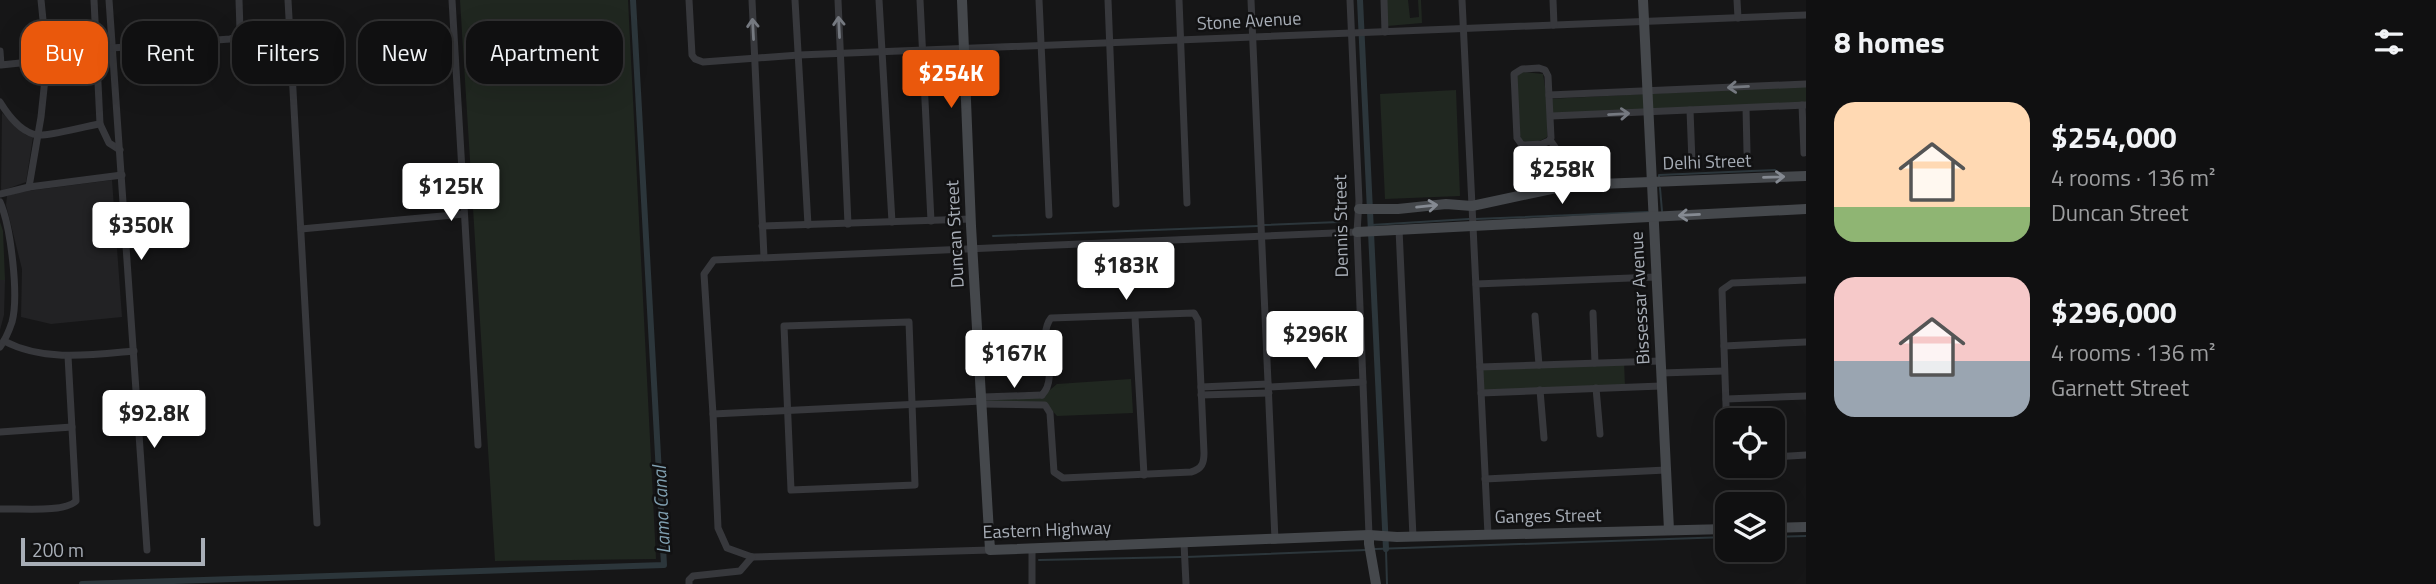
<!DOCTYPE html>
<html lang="en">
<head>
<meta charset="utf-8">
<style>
	body { margin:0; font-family:"Titillium Web",sans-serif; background:#1e1e1f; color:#f1f3f6; height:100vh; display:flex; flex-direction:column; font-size:26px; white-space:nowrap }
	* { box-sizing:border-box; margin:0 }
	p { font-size:23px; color:#9c9d9f }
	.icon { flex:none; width:38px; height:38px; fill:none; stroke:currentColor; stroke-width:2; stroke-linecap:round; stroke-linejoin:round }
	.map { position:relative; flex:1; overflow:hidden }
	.details { display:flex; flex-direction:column; background:#101011; width:630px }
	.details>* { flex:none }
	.banner { position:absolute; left:21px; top:21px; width:665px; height:63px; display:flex; gap:14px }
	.fabs { position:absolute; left:1715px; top:408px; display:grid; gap:14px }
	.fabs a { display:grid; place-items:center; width:70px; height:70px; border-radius:14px; background:#101011; box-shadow:0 7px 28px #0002,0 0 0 2px #303031; font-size:35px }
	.scale { position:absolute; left:21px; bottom:18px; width:184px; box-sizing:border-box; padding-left:7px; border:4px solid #a8aeb7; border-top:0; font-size:19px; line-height:24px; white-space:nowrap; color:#a8aeb7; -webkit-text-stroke:5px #111112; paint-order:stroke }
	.price { position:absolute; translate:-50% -60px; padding:0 16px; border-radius:7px; background:#fff; color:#222; font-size:23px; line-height:46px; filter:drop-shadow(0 2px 4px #0008) }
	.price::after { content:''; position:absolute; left:50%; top:42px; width:21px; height:16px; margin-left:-10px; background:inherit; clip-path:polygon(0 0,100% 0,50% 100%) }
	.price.on { background:#ea580c; color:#fff }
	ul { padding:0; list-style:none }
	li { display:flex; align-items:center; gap:21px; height:175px; padding:0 28px }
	li span { display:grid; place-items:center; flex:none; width:196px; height:140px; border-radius:21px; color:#555 }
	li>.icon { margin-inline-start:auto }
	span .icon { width:84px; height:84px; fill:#fffc; stroke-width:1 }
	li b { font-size:30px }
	h2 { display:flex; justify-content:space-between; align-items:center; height:84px; padding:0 28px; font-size:30px }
	.tag { padding:0 24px; border-radius:21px; background:#101011; box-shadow:0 7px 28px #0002,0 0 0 2px #303031; font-size:24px; line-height:63px }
	.tag.on { background:#ea580c; color:#fff }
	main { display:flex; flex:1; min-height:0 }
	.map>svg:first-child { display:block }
	.built { fill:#222224 }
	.green { fill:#202720 }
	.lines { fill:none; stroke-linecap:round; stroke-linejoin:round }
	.stream { stroke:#2c363b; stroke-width:2 }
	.canal { stroke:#2c363b; stroke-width:6 }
	.street { stroke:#37383c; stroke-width:7 }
	.secondary { stroke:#45484c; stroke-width:10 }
	.oneway { stroke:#757980 }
	.oneway2 { stroke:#858a92 }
	.labels { text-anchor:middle; stroke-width:5; stroke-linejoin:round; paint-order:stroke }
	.street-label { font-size:18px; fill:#a8aeb7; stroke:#111112 }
	.water-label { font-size:19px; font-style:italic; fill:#80a0b1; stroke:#111112 }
</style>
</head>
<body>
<main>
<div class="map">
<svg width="1806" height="584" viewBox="0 0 1806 584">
	<rect width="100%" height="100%" fill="#161617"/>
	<g class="built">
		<polygon points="2,113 26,135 33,137 26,182 1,191"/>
		<polygon points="112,180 122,317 51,324 21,317 22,269 6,205 7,196 19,192"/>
		<polygon points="0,280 5,280 4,315 0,330"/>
	</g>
	<g class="green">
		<polygon points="460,0 628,0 656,559 495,561"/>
		<polygon points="1385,0 1408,0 1410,18 1419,17 1418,0 1421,0 1422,23 1387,26"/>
		<path d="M1523,72L1543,74L1547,99L1806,86V103L1547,115V137C1540,142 1529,144 1521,140L1520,135L1516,76Z"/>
		<polygon points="1456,90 1460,196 1385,199 1380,94"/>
		<polygon points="0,222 3,231 5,280 0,280"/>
		<polygon points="1624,361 1625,387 1481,393 1480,367"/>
		<polygon points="1131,379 1133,413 1057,416 1045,403 984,403 984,395 1045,394 1057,384"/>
	</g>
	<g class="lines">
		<g class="stream">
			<polyline points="1659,179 1659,175 1775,170"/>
			<polyline points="1660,188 1662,211"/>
			<polyline points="1475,219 1648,212"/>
			<polyline points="1264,225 1339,222"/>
			<polyline points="1371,225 1469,219"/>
			<polyline points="993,236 1258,226"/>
			<polyline points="1773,537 1806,536"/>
			<polyline points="1375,549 1727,537"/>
			<polyline points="1386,550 1387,584"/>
			<polyline points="1186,557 1366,550"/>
			<polyline points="1039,560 1181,557"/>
		</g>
		<g class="canal">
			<polyline points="1360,0 1386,549"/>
			<polyline points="82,584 664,565 633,0"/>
		</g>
		<g class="street">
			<polyline points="94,0 100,124 109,143 120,150"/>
			<polyline points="109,0 147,550"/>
			<polyline points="288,0 317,523"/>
			<polyline points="452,0 478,445"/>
			<polyline points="689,0 692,55 695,59 703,62 799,55 1806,15"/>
			<polyline points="752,0 764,257"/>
			<polyline points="795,0 808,225"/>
			<polyline points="838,0 848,224"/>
			<polyline points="879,0 892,222"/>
			<polyline points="920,0 931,221"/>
			<polyline points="1039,0 1049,215"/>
			<polyline points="1108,0 1116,204"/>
			<polyline points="1179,0 1187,203"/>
			<polyline points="1251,0 1275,540"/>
			<polyline points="1350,0 1359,201 1357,232 1369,535"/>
			<polyline points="1384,0 1385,32"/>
			<polyline points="1462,0 1488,535"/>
			<polyline points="1553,0 1554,25"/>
			<polyline points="1737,0 1738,18"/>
			<polyline points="112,48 230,39 238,36 240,30 239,0"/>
			<polyline points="0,51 1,65 96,55"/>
			<polygon points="1539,68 1545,70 1548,76 1551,138 1549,141 1542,144 1522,145 1517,138 1514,74 1522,69"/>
			<polyline points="1549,95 1806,84"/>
			<path d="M0,102C8,115 21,133 38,135C51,136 85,126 100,124"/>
			<polyline points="1802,105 1804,153"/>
			<polyline points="1746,108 1747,152"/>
			<polyline points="1690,110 1692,162"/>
			<polyline points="1551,116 1806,105"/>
			<polyline points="1550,140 1555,147 1556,166"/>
			<polyline points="29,187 41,117 47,60 41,0"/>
			<polyline points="0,194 29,187 122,175"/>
			<path d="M0,202C11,227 19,296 12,322C9,331 5,340 0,347"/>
			<polyline points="762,226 971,219"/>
			<polyline points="301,229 464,214"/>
			<polyline points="1399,229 1413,537"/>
			<polyline points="1476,284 1656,277"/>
			<polyline points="1593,313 1595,363"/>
			<polyline points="1535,316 1539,365"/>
			<polyline points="1135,317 1144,475"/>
			<polygon points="909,322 915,485 791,490 784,326"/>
			<path d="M4,341C44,362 91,355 134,351"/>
			<polyline points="1724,346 1806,342"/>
			<polyline points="1480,367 1660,361"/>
			<polyline points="1661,373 1724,371"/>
			<polyline points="1201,387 1268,384"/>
			<polyline points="1269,387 1363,382"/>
			<polyline points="1596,388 1600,434"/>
			<polyline points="1540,390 1544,438"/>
			<polyline points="1481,393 1661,386"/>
			<polyline points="1201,395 1269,393"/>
			<polyline points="983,397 1042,395"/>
			<polyline points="1726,399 1806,396"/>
			<path d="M982,404L1045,405L1050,413L1054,472L1063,478L1191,472C1202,469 1204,463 1204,453L1198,320L1194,313L1051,318C1035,338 1061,376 1042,395"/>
			<polyline points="713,414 982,401"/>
			<polyline points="0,432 72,427"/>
			<polyline points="1727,434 1722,290 1732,283 1806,280"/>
			<polyline points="1773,457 1806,455"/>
			<polyline points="1485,479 1666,470"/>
			<path d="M0,509C17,508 65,513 76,501L68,356"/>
			<polyline points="1184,543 1186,584"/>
			<polyline points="1032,548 1032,584"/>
			<polyline points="990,550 752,557 727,548 718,528 713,414 704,274 714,260 1357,232"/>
			<polyline points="689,584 689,580 693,576 740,571 752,557"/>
		</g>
		<g class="secondary">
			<polyline points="962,0 971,226 990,550 1369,535 1397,537 1727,529"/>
			<polyline points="1643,0 1669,530"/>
			<polyline points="1359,209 1398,209 1446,204 1472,206 1556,188 1599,184 1806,176"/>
			<polyline points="1357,232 1806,209"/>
			<polyline points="1773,528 1806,527"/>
			<polyline points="1369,535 1369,544 1376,584"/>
		</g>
	</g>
	<defs><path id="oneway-shaft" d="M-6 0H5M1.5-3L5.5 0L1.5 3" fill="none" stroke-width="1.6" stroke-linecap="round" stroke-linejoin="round" transform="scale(1.75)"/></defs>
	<g class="oneway">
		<use href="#oneway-shaft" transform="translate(839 27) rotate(-93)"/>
		<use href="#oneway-shaft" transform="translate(753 29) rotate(-93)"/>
		<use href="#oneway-shaft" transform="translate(1738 87) rotate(177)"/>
		<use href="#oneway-shaft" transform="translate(1619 114) rotate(-3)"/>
	</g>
	<g class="oneway2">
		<use href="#oneway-shaft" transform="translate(1774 177) rotate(-2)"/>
		<use href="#oneway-shaft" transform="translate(1427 206) rotate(-6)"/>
		<use href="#oneway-shaft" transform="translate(1689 215) rotate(177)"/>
	</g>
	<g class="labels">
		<g class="street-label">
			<text transform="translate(1249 21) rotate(-3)" y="6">Stone Avenue</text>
			<text transform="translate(1707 162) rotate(-2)" y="6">Delhi Street</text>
			<text transform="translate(1341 226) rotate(-91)" y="6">Dennis Street</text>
			<text transform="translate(955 234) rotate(-93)" y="6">Duncan Street</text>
			<text transform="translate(1640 298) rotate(-93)" y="6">Bissessar Avenue</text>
			<text transform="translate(1548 516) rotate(-1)" y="6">Ganges Street</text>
			<text transform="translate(1047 530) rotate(-2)" y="6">Eastern Highway</text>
		</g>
		<g class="water-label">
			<text transform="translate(661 510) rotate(-93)" y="7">Lama Canal</text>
		</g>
	</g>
</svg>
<div class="fabs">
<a><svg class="icon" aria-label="locate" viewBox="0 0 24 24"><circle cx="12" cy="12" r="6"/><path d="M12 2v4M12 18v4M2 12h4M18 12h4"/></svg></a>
<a><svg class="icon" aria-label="layers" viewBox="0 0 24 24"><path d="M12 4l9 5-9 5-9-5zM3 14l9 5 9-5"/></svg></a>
</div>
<div class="scale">200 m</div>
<b class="price on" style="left:951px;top:110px">$254K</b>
<b class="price" style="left:1562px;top:206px">$258K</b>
<b class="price" style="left:451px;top:223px">$125K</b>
<b class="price" style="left:141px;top:262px">$350K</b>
<b class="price" style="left:1126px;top:302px">$183K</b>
<b class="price" style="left:1315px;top:371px">$296K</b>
<b class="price" style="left:1014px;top:390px">$167K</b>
<b class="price" style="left:154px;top:450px">$92.8K</b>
<div class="banner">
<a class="tag on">Buy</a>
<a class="tag">Rent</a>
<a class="tag">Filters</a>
<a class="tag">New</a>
<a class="tag">Apartment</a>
</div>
</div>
<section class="details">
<h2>8 homes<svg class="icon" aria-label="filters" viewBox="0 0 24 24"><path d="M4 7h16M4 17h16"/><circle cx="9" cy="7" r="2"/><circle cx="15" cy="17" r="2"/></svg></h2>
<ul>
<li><span style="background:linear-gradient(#ffd9b3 75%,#8fb573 0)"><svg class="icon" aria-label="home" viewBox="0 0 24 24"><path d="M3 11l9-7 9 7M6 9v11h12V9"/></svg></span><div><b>$254,000</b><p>4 rooms · 136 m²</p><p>Duncan Street</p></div></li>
<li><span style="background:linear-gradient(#f6c9c9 60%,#9aa5b1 0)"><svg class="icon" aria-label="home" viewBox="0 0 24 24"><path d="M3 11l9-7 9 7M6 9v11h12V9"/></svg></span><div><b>$296,000</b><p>4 rooms · 136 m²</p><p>Garnett Street</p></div></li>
</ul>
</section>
</main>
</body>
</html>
